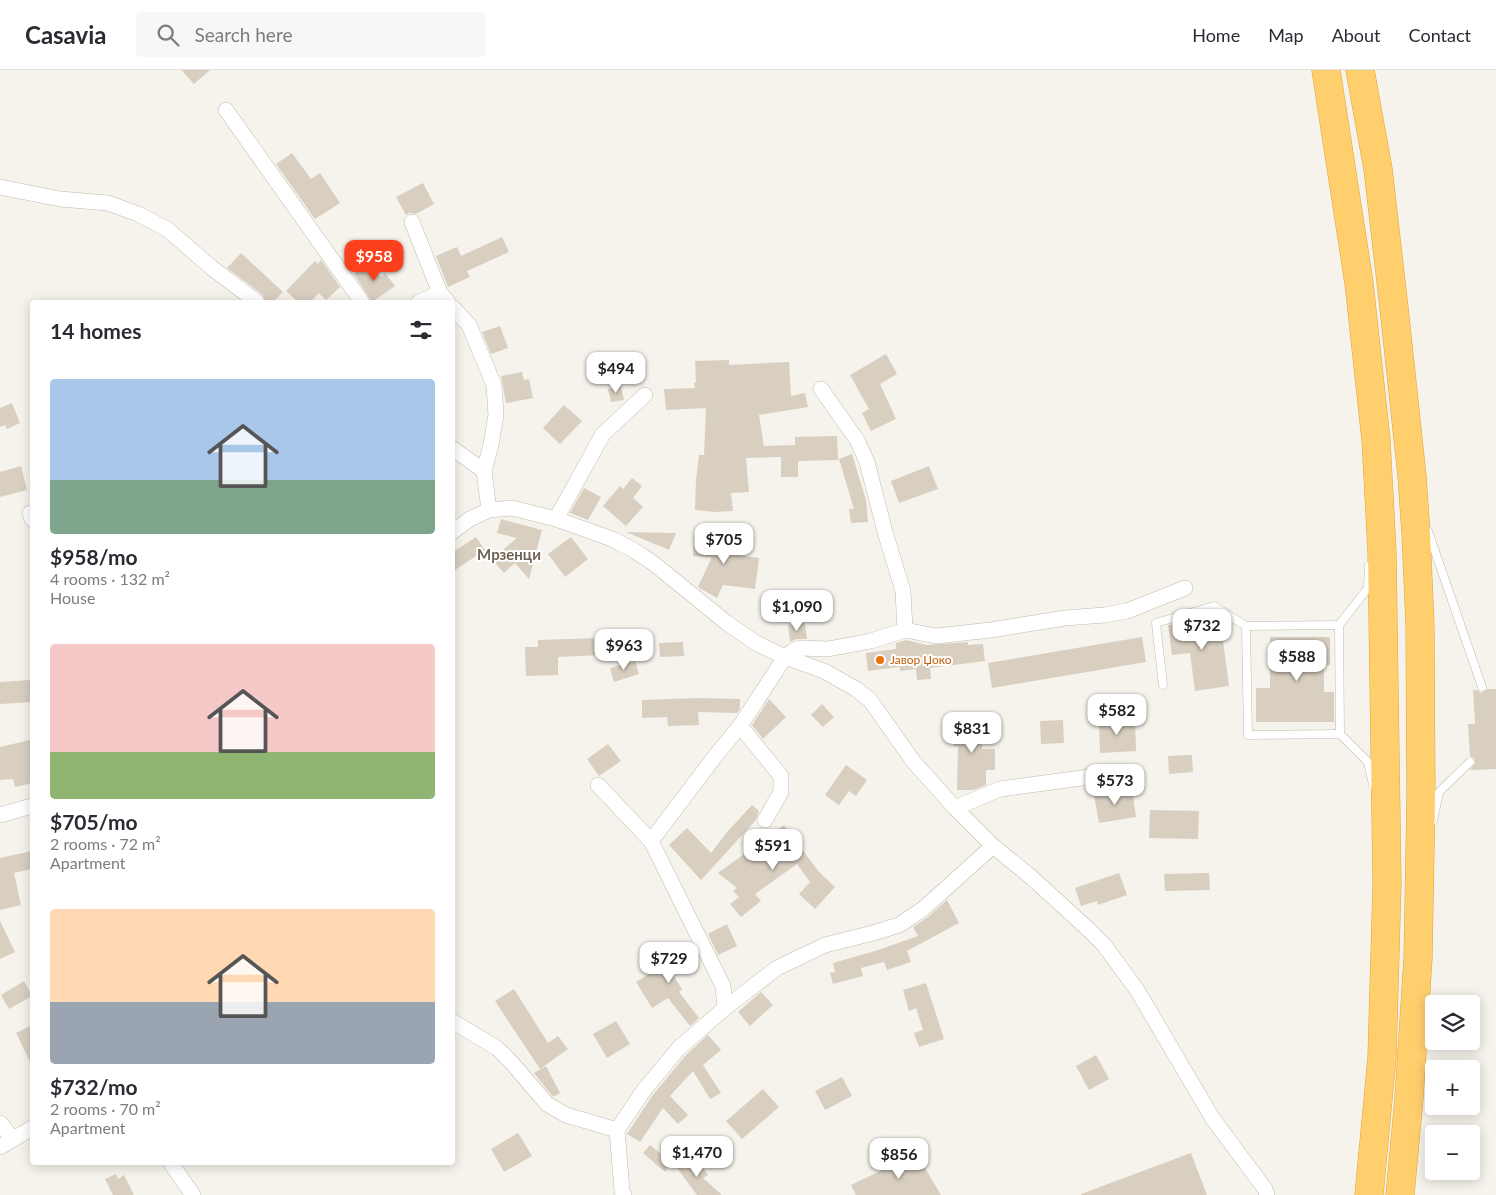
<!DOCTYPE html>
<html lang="en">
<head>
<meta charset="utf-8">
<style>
	body { margin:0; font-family:Lato,sans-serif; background:#f7f7f7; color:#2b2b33; height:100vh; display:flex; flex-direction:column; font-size:19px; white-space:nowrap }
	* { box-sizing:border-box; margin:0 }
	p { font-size:16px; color:#7c7c81 }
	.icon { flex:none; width:28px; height:28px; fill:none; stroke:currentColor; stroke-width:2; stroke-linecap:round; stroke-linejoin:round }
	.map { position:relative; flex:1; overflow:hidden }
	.panel { position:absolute; left:30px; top:230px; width:425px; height:865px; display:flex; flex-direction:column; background:#fff; border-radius:5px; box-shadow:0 2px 12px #0003 }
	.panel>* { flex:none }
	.controls { position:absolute; left:1425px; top:925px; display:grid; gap:10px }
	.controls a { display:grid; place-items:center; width:55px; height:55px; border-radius:5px; background:#fff; box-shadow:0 2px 12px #0003; font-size:25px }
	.price { position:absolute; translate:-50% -42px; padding:0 11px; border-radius:10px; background:#fff; color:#222; font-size:16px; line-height:32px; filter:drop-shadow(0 1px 2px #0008) }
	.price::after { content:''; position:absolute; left:50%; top:30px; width:15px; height:11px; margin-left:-8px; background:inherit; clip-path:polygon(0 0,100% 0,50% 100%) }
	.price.current { background:#fc3f1d; color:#fff }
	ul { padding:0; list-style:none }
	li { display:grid; align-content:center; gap:10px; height:265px; padding:0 20px }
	li span { display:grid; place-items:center; height:155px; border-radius:5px; color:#555 }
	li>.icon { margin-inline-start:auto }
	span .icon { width:90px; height:90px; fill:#fffc; stroke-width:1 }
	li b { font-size:21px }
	h2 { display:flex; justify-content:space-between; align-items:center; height:60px; padding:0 20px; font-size:21px }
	header { display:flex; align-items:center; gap:30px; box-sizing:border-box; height:70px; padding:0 25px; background:#fff; border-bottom:1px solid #e1e1e2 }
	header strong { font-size:24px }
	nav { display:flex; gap:28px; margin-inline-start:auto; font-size:18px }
	.search { width:350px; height:45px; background:#f7f7f7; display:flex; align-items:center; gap:12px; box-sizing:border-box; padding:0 18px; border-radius:5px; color:#7c7c81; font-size:19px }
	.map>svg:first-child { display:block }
	.building { fill:#d8cfc1 }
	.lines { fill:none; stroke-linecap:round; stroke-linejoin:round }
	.service-casing { stroke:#c2bbae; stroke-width:9 }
	.minor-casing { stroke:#c2bbae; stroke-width:16 }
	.motorway-casing { stroke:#e0a43c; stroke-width:29 }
	.service { stroke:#fff; stroke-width:8 }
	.minor { stroke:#fff; stroke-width:15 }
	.motorway { stroke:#ffcf6e; stroke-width:28 }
	.food-dot { fill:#e8710a; stroke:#fff; stroke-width:2 }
	.labels { text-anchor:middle; stroke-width:4; stroke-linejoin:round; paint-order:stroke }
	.food-label { font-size:12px; fill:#c56008; stroke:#fff; text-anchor:start }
	.quarter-label { font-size:15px; font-weight:bold; fill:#6e6250; stroke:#fff }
</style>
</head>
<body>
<header>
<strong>Casavia</strong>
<div class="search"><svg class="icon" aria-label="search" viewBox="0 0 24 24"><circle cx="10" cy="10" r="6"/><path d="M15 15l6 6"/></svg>Search here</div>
<nav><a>Home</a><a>Map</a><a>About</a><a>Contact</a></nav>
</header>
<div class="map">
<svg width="1496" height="1125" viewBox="0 0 1496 1125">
	<rect width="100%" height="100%" fill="#f6f3ec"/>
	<g class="building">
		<polygon points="181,0 210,0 194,14"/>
		<polygon points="292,83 311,109 320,103 340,133 315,149 276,94"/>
		<polygon points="423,113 434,134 416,144 409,143 406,145 396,127"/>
		<polygon points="502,167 509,182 467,201 470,207 448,217 436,186 457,177 461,186"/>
		<polygon points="241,183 283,222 273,232 266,232 263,225 227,198"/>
		<polygon points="321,190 340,217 326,230 319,223 310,232 298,232 286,221 315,191 318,194"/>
		<polygon points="370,192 381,207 385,203 395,216 372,232 354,204"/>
		<polygon points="500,256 508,278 491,284 482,262"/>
		<polygon points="886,284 897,304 880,314 896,349 871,361 862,343 869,339 850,305"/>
		<polygon points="729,290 729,295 789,292 791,326 805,323 808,337 759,345 764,376 795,375 795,367 837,366 838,390 798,391 798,407 781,407 781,387 746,388 749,422 731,423 733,441 715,442 695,440 696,410 699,385 704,385 706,338 666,340 664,319 695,318 694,313 696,312 695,291"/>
		<polygon points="522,302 524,310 529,309 533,328 506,333 501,306"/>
		<polygon points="621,316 624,330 611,332 608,319"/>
		<polygon points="12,333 20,353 7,359 5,355 0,357 0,338"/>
		<polygon points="564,335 582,351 560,374 543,358"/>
		<polygon points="852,384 866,430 868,452 851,453 849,439 854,439 839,389"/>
		<polygon points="21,396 27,420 0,427 0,402"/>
		<polygon points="929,396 938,419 899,433 891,411"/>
		<polygon points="632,408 642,416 633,428 643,437 626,456 603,436 620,416 623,419"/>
		<polygon points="584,418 601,427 588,450 570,443"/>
		<polygon points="501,449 542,460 529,509 515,493 504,503 492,489 517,468 497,463"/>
		<polygon points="626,462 676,463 669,480"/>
		<polygon points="694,464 731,465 730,484 759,488 755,519 723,515 717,528 698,517 712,487 693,486"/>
		<polygon points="476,467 485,480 452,502 452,483"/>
		<polygon points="571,467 588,489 565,507 548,484"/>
		<polygon points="1220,548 1229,616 1195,621 1190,583 1172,585 1168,555"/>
		<polygon points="805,553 807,569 797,569 790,572 788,555"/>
		<polygon points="1142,567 1146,592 992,618 988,593"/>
		<polygon points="1270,567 1330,567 1330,595 1324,595 1324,622 1334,622 1334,652 1256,652 1256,618 1270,618"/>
		<polygon points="600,568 601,585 558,587 558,605 526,606 525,577 538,577 538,570"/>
		<polygon points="906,570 927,575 968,572 968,575 983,574 985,591 930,598 931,609 917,610 916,599 900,601 900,597 868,601 866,583 896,579 896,573"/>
		<polygon points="683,572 684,586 660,587 659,573"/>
		<polygon points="635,591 639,604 614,612 610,598"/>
		<polygon points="30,610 32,632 0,634 0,612"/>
		<polygon points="1487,619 1496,619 1496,699 1470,700 1475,693 1474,688 1470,686 1468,654 1475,654 1473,620 1477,620 1481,623"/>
		<polygon points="698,628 740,629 740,639 737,643 698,642 699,655 668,656 667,647 642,648 642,630"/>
		<polygon points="769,629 786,647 763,669 752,655"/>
		<polygon points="822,634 834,647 823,657 811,645"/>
		<polygon points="954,647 982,647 982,679 995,679 995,700 986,700 986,715 974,720 957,720 958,676 954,676"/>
		<polygon points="1135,649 1136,681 1100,683 1099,651"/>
		<polygon points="1063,650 1064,673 1041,674 1040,651"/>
		<polygon points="30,670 32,680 32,713 15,717 13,709 0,710 0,677"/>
		<polygon points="608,674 621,691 599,706 587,689"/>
		<polygon points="1192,685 1193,702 1169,704 1168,686"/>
		<polygon points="846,695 867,710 856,726 849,721 839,735 825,725"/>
		<polygon points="1132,719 1136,747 1099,753 1094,725"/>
		<polygon points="752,735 759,741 756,750 701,810 669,775 687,758 711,783 728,761"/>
		<polygon points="1150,740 1199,741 1198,769 1149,768"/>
		<polygon points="784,755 819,802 835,817 815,839 799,824 810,812 797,794 755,824 761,831 741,847 730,834 739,827 733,821 737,818 718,803"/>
		<polygon points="32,781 32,799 14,803 21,835 0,840 0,788"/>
		<polygon points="1119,803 1127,825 1098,835 1097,831 1081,836 1075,818"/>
		<polygon points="1209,803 1210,820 1165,821 1164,804"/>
		<polygon points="947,830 959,853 907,881 911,892 887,900 884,892 861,898 863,906 833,914 830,903 835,902 833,893 875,881 918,866 913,857 928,847"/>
		<polygon points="0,851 15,882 0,889"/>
		<polygon points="727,854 737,876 718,885 708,864"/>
		<polygon points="680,873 693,892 673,905 682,919 679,922 699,948 690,956 668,928 652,938 636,912 668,892 663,884"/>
		<polygon points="24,911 32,926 9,939 1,925"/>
		<polygon points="926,913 944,969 919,977 914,963 923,960 916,938 909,941 903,920"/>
		<polygon points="514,919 548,973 558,966 568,979 540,999 495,931"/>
		<polygon points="761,922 773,935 750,956 738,942"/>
		<polygon points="616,951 630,974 607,988 593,964"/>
		<polygon points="32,955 32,996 16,963"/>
		<polygon points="711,962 708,965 721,980 703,995 721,1023 710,1029 693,1001 670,1026 688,1045 678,1054 663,1038 640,1072 627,1064 652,1026 686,985"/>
		<polygon points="1096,985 1109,1009 1089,1020 1076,996"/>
		<polygon points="546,996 560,1023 553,1027 534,1003"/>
		<polygon points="842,1007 852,1026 825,1040 815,1021"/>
		<polygon points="763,1019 779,1037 742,1069 726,1051"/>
		<polygon points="518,1063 532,1086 504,1102 491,1079"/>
		<polygon points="650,1075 672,1093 665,1102 643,1083"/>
		<polygon points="915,1081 941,1125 856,1125 851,1115 897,1093 897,1091"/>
		<polygon points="1191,1083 1207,1125 1081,1125 1081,1124"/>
		<polygon points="694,1086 708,1105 703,1108 722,1125 697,1125 677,1098"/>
		<polygon points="116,1104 118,1109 124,1105 134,1125 113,1125 105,1109"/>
	</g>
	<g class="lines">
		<g class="service-casing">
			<g id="service">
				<polyline points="1428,461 1482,617"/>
				<polyline points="1339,555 1246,556 1248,665 1340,664 1368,692 1373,714"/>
				<polyline points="1163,615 1156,553 1214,536 1246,556"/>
				<polyline points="1340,664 1339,555 1368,518 1369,496"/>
				<polyline points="1433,751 1439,722 1470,692"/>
			</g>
		</g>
		<g class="minor-casing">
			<g id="minor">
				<polyline points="226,40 362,232"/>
				<polyline points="0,117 60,129 108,133 138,144 167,159 212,198 257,232"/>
				<polyline points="412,152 440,223 448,232"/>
				<polyline points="419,232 440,223"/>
				<polyline points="452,237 469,255 494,315 496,345 491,375 484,401 489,440"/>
				<polyline points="452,378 484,401"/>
				<polyline points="30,443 32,449"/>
				<polyline points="556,449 603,364 645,325"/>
				<polyline points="452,462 470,449 489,440 512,438 556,449 612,469 635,481 653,493 727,553 756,573 785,587 824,601 856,619 870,630 913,691 955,738 993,776 1031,807 1088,859 1104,875 1137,920 1213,1049 1265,1119 1267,1125"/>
				<polyline points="905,560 936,566 991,560 1065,548 1105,545 1127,541 1185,518"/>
				<polyline points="740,656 781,706 781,722 765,750"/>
				<polyline points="598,715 651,771 723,916 725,938"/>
				<polyline points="955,738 1000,719 1126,702"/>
				<polyline points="0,745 32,736"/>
				<polyline points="651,771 716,685 740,656 785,587 793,581 800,578 828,579 871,571 905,560 903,521 885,462 867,392 857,370 821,319"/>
				<polyline points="452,951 497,978 512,993 547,1034 566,1045 617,1060 644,1020 679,978 725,938 777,898 825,875 873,863 899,855 923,839 993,776"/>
				<polyline points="0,1053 13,1069"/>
				<polyline points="617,1060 622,1121 624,1125"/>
				<polyline points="0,1077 32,1058"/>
				<polyline points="170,1092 193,1125"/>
			</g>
		</g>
		<g class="motorway-casing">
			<g id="motorway">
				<polyline points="1326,0 1359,213 1376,370 1382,482 1387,814 1382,987 1369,1125"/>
				<polyline points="1360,0 1378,99 1394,238 1412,406 1416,464 1420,556 1421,726 1418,888 1409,1028 1400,1125"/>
			</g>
		</g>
		<use href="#service" class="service"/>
		<use href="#minor" class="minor"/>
		<use href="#motorway" class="motorway"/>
	</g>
	<circle class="food-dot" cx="880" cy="590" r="5"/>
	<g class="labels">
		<g class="food-label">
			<text x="890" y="594">Јавор Џоко</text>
		</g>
		<g class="quarter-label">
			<text x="509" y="490">Мрзенци</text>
		</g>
	</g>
</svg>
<div class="controls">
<a><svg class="icon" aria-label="layers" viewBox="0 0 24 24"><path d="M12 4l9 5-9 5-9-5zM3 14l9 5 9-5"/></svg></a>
<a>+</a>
<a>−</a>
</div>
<b class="price current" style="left:374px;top:212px">$958</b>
<b class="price" style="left:616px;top:324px">$494</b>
<b class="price" style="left:724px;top:495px">$705</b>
<b class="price" style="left:797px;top:562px">$1,090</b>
<b class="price" style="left:1202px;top:581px">$732</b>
<b class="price" style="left:624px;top:601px">$963</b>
<b class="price" style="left:1297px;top:612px">$588</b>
<b class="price" style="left:1117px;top:666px">$582</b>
<b class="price" style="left:972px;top:684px">$831</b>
<b class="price" style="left:1115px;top:736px">$573</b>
<b class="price" style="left:773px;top:801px">$591</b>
<b class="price" style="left:669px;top:914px">$729</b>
<b class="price" style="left:697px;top:1108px">$1,470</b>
<b class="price" style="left:899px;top:1110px">$856</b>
<section class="panel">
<h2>14 homes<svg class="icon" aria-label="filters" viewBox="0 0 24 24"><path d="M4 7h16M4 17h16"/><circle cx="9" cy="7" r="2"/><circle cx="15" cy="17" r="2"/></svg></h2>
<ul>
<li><span style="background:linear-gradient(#a9c7e8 65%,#7fa58c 0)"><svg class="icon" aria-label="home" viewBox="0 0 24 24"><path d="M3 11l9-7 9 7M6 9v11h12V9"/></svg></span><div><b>$958/mo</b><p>4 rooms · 132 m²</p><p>House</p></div></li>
<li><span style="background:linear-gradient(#f6c9c9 70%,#8fb573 0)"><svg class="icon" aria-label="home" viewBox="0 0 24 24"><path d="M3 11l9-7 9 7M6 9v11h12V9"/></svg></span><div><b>$705/mo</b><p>2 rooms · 72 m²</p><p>Apartment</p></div></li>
<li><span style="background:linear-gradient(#ffd9b3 60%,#9aa5b1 0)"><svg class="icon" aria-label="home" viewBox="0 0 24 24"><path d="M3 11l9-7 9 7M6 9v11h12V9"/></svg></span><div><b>$732/mo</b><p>2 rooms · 70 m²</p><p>Apartment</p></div></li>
</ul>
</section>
</div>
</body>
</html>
